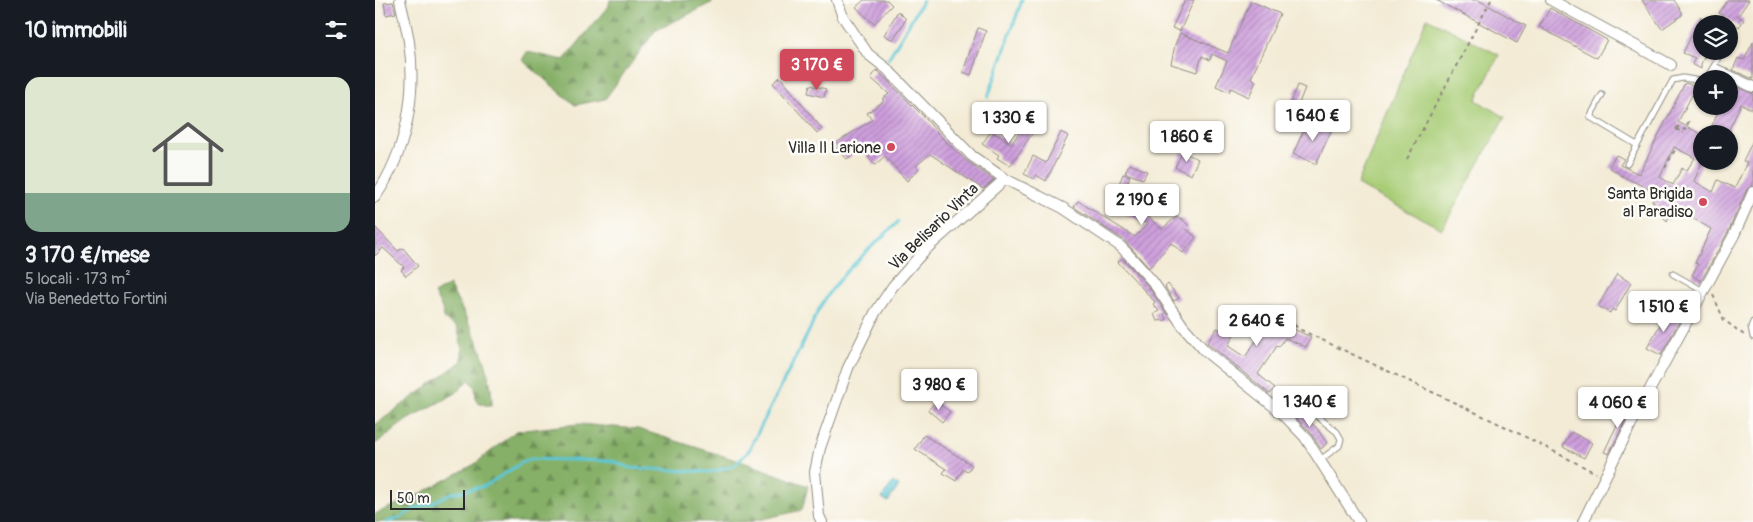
<!DOCTYPE html>
<html lang="it">
<head>
<meta charset="utf-8">
<style>
	body { margin:0; font-family:Pangolin,sans-serif; background:#20242c; color:#f1f3f6; height:100vh; display:flex; flex-direction:column; font-size:19px; white-space:nowrap }
	* { box-sizing:border-box; margin:0 }
	p { font-size:16px; color:#9ea1a6 }
	.icon { flex:none; width:28px; height:28px; fill:none; stroke:currentColor; stroke-width:2; stroke-linecap:round; stroke-linejoin:round }
	.map { position:relative; flex:1; overflow:hidden }
	.side { display:flex; flex-direction:column; background:#171b24; width:375px }
	.side>* { flex:none }
	.fabs { position:absolute; left:1318px; top:15px; display:grid; gap:10px }
	.fabs a { display:grid; place-items:center; width:45px; height:45px; border-radius:50%; background:#171b24; box-shadow:0 1px 4px #0004; font-size:25px }
	.scale { position:absolute; left:15px; bottom:12px; width:75px; box-sizing:border-box; padding-left:5px; border:2px solid #2b2b2b; border-top:0; font-size:14px; line-height:18px; white-space:nowrap; color:#2b2b2b; -webkit-text-stroke:4px #fdfcf7; paint-order:stroke }
	.price { position:absolute; translate:-50% -42px; padding:0 11px; border-radius:5px; background:#fff; color:#222; font-size:16px; line-height:32px; filter:drop-shadow(0 1px 2px #0008) }
	.price::after { content:''; position:absolute; left:50%; top:30px; width:15px; height:11px; margin-left:-8px; background:inherit; clip-path:polygon(0 0,100% 0,50% 100%) }
	.price.selected { background:#d1495b; color:#fff }
	ul { padding:0; list-style:none }
	li { display:grid; align-content:center; gap:10px; height:265px; padding:0 25px }
	li+li { border-top:1px solid #363941 }
	li span { display:grid; place-items:center; height:155px; border-radius:15px; color:#555 }
	li>.icon { margin-inline-start:auto }
	span .icon { width:90px; height:90px; fill:#fffc; stroke-width:1 }
	li b { font-size:21px }
	h2 { display:flex; justify-content:space-between; align-items:center; height:60px; padding:0 25px; font-size:21px }
	main { display:flex; flex:1; min-height:0 }
	.map>svg:first-child { display:block }
	.forest { fill:url(#forest-firs); stroke:#586e4a }
	.park { fill:#a9cd77; stroke:#6a7c51 }
	.water { fill:url(#water-ripples); stroke:#447980 }
	.lines { fill:none; stroke-linecap:round; stroke-linejoin:round }
	.stream { stroke:#5cc7d6; stroke-width:3 }
	.building { fill:url(#building-hatch); fill-rule:evenodd }
	.service-casing { stroke:#8f8b80; stroke-width:7 }
	.minor-casing { stroke:#8f8b80; stroke-width:12 }
	.path { stroke:#8f8b80; stroke-width:2; stroke-dasharray:4 4; stroke-linecap:butt }
	.service { stroke:#fff; stroke-width:5 }
	.minor { stroke:#fff; stroke-width:10 }
	.poi-dot { fill:#d1495b; stroke:#fdfcf7; stroke-width:2 }
	.labels { text-anchor:middle; stroke-width:5; stroke-linejoin:round; paint-order:stroke }
	.poi-label { font-size:16px; fill:#2b2b2b; stroke:#fdfcf7; text-anchor:end }
	.street-label { font-size:16px; fill:#2b2b2b; stroke:#fdfcf7 }
</style>
</head>
<body>
<main>
<section class="side">
<h2>10 immobili<svg class="icon" aria-label="filters" viewBox="0 0 24 24"><path d="M4 7h16M4 17h16"/><circle cx="9" cy="7" r="2"/><circle cx="15" cy="17" r="2"/></svg></h2>
<ul>
<li><span style="background:linear-gradient(#dfe7d0 75%,#7fa58c 0)"><svg class="icon" aria-label="home" viewBox="0 0 24 24"><path d="M3 11l9-7 9 7M6 9v11h12V9"/></svg></span><div><b>3 170 €/mese</b><p>5 locali · 173 m²</p><p>Via Benedetto Fortini</p></div></li>
</ul>
</section>
<div class="map">
<svg width="1378" height="522" viewBox="0 0 1378 522">
	<defs>
		<pattern id="forest-firs" width="22" height="20" patternUnits="userSpaceOnUse" patternTransform="scale(1.25)"><rect width="22" height="20" fill="#86b068"/><path d="M5 1l3.5 6h-7zM16 11l3.5 6h-7z" fill="#6e8f56"/></pattern>
		<pattern id="water-ripples" width="26" height="14" patternUnits="userSpaceOnUse" patternTransform="scale(1.25)"><rect width="26" height="14" fill="#5cc7d6"/><path d="M2 4q2-2 4 0t4 0M15 11q2-2 4 0t4 0" fill="none" stroke="#4ca2ae"/></pattern>
		<pattern id="building-hatch" width="6" height="6" patternUnits="userSpaceOnUse" patternTransform="scale(1.25)"><rect width="6" height="6" fill="#ce9fdd"/><path d="M-1 1l2-2M0 6l6-6M5 7l2-2" fill="none" stroke="#a782b3"/></pattern>
	</defs>
	<rect width="100%" height="100%" fill="#fdfcf7"/>
	<filter id="ink" filterUnits="userSpaceOnUse"><feTurbulence type="fractalNoise" baseFrequency=".02" numOctaves="2"/><feDisplacementMap in="SourceGraphic" scale="10" xChannelSelector="R" yChannelSelector="G"/><feConvolveMatrix kernelMatrix="1 2 1 2 8 2 1 2 1" color-interpolation-filters="sRGB"/></filter>
	<filter id="wash" filterUnits="userSpaceOnUse"><feTurbulence type="fractalNoise" baseFrequency=".0096" numOctaves="4" result="noise"/><feDisplacementMap in="SourceGraphic" scale="20" xChannelSelector="R" yChannelSelector="G"/><feGaussianBlur stdDeviation="1.12" result="paint"/><feColorMatrix in="noise" values="0 0 0 0 0 0 0 0 0 0 0 0 0 0 0 0 0 1.4 0 .05"/><feComposite in="paint" operator="in"/></filter>
	<g filter="url(#wash)">
		<rect width="100%" height="100%" fill="#f3ebd5"/>
		<g class="forest">
			<polygon points="235,0 337,0 338,2 280,31 230,99 200,105 147,60 152,52 189,60 234,5"/>
			<path d="M74,285C94,323 117,362 117,405H110L101,401L100,387L94,380L81,393L32,420L0,444V425L87,361V347L82,327L69,319L67,308L59,294Z"/>
			<polygon points="203,424 263,429 377,465 433,486 427,510 374,522 0,522 0,514 45,494 100,464 141,431"/>
		</g>
		<polygon class="park" points="1052,18 1124,55 1101,100 1130,117 1067,229 982,185"/>
		<polygon class="water" points="518,482 524,486 513,502 507,498"/>
		<g class="lines">
			<g class="stream">
				<polyline points="513,59 548,0"/>
				<polyline points="613,97 647,0"/>
				<path d="M12,522L25,518L39,509L59,502L74,494L110,486L148,462L156,459L237,461L255,468L336,472L359,466L373,452L435,329C451,284 490,254 523,222"/>
			</g>
		</g>
		<g id="blocks">
			<g class="building">
				<polygon points="489,0 512,0 517,5 499,24 481,7"/>
				<polygon points="810,0 819,0 805,31 797,28"/>
				<polygon points="1061,0 1103,0 1151,26 1142,43"/>
				<polygon points="1267,0 1299,0 1307,12 1307,15 1287,29"/>
				<polygon points="1353,0 1374,0 1363,16 1369,20 1364,27 1344,13"/>
				<polygon points="876,1 905,14 876,78 881,81 874,97 856,88 854,92 841,86 852,61 837,54 835,60 827,56 822,72 796,64 800,45 805,33 853,53"/>
				<polygon points="18,2 21,13 11,15 9,3"/>
				<polygon points="1175,8 1232,40 1222,58 1164,27"/>
				<polygon points="523,11 531,19 518,40 509,35"/>
				<polygon points="1326,16 1326,51 1332,51 1326,64 1326,69 1317,64 1320,58 1308,53"/>
				<polygon points="603,28 611,31 596,75 588,72"/>
				<polygon points="1378,42 1378,79 1358,70 1363,58 1369,60"/>
				<polygon points="502,70 550,118 569,140 593,162 619,180 608,189 555,154 541,166 544,169 532,181 510,156 500,165 485,148 472,159 458,145 497,120 492,113 509,101 507,99 514,94 496,78"/>
				<polygon points="405,77 447,129 442,133 398,83"/>
				<path d="M1310,83L1325,88L1320,97L1317,95L1303,122L1326,134V165L1319,181L1338,192L1343,180L1360,188L1372,162L1368,161L1378,140V185L1372,189L1353,232L1326,281L1317,275L1323,264L1320,263L1336,229L1309,213L1308,215L1299,213L1298,215L1295,214L1292,221L1281,210L1284,206L1277,201L1282,193L1247,176L1234,167L1241,155L1249,159L1245,165L1264,174ZM1299,147L1320,158L1311,171L1307,168L1298,185L1285,177Z"/>
				<polygon points="1354,83 1378,94 1378,110 1366,104 1352,134 1333,134 1346,106 1354,106"/>
				<polygon points="435,85 451,89 449,97 433,93"/>
				<polygon points="923,85 930,88 922,108 915,105"/>
				<polygon points="934,119 957,129 941,164 918,154"/>
				<polygon points="651,121 661,128 635,166 622,158 624,155 607,144 616,131 637,144"/>
				<polygon points="686,132 693,136 671,181 661,175 659,179 649,174 658,156 671,163"/>
				<polygon points="807,152 823,159 816,175 800,167"/>
				<polygon points="754,164 772,171 768,179 750,173"/>
				<polygon points="748,174 755,176 749,192 772,202 768,213 787,229 801,217 807,219 814,226 811,229 821,237 808,253 796,243 774,268 749,240 699,207 703,201 760,237 773,224 731,205 739,188 742,189"/>
				<polygon points="0,227 23,251 28,248 43,266 31,276 26,270 29,267 8,248 0,256"/>
				<polygon points="747,258 773,286 791,313 789,315 792,320 782,321 779,314 784,311 778,304 780,302 743,262"/>
				<polygon points="1242,274 1256,283 1240,311 1237,309 1235,313 1223,306"/>
				<polygon points="793,284 804,298 799,301 790,287"/>
				<polygon points="1302,312 1308,315 1286,355 1272,348 1291,314 1299,319"/>
				<polygon points="872,316 895,330 902,319 908,321 914,325 914,327 936,337 931,347 910,338 904,347 902,346 883,374 900,388 895,394 832,343 842,328 850,332 854,327 859,334 853,346 870,357 884,337 866,326"/>
				<polygon points="561,401 575,412 567,422 553,410"/>
				<polygon points="1252,404 1257,407 1234,454 1229,452"/>
				<polygon points="918,407 941,427 952,443 946,449 935,432 914,411"/>
				<polygon points="1196,432 1217,443 1209,458 1188,447"/>
				<polygon points="549,435 597,465 593,471 588,469 581,481 568,473 571,469 540,449"/>
			</g>
		</g>
	</g>
	<g filter="url(#ink)">
		<use href="#blocks" fill-opacity="0" stroke="#8f8b80" stroke-width="1"/>
		<g class="lines">
			<g class="service-casing">
				<g id="service">
					<polyline points="1340,69 1339,66 1346,52 1352,54"/>
					<polyline points="1227,95 1215,117 1262,145"/>
					<polyline points="1252,164 1298,80 1308,78 1326,81"/>
					<polyline points="1298,274 1328,291"/>
					<polyline points="1378,322 1376,327 1378,337"/>
					<polyline points="928,405 962,432 966,439 964,446 945,460"/>
				</g>
			</g>
			<g class="minor-casing">
				<g id="minor">
					<polyline points="462,0 468,17 493,54 512,69 597,156 630,179 688,208 745,246 753,254 778,282 808,326 830,351 907,413 930,437 984,522"/>
					<polyline points="1176,0 1296,65"/>
					<polyline points="1334,79 1340,69 1378,87"/>
					<path d="M0,197C31,153 42,95 34,42C32,28 28,14 25,0"/>
					<polyline points="447,522 444,516 440,472 445,448 473,368 500,313 518,286 550,250 630,179"/>
					<polyline points="1208,522 1256,424 1359,235 1378,192"/>
				</g>
			</g>
			<g class="path">
				<polyline points="1301,129 1303,127 1310,130 1314,121"/>
				<polyline points="1301,129 1309,133"/>
				<polyline points="1032,159 1116,0"/>
				<polyline points="1290,168 1301,148"/>
				<polyline points="1338,295 1349,320 1369,335"/>
				<path d="M897,318C910,316 915,321 924,329L1131,427L1221,473"/>
			</g>
			<use href="#service" class="service"/>
			<use href="#minor" class="minor"/>
		</g>
	</g>
	<g class="poi-dot">
		<circle cx="516" cy="147" r="5"/>
		<circle cx="1328" cy="202" r="5"/>
	</g>
	<g class="labels">
		<g class="poi-label">
			<text x="506" y="153">Villa Il Larione</text>
			<text x="1318" y="199">Santa Brigida<tspan x="1318" dy="18">al Paradiso</tspan></text>
		</g>
		<g class="street-label">
			<text transform="translate(558 226) rotate(-44)" y="6">Via Belisario Vinta</text>
		</g>
	</g>
</svg>
<div class="fabs">
<a><svg class="icon" aria-label="layers" viewBox="0 0 24 24"><path d="M12 4l9 5-9 5-9-5zM3 14l9 5 9-5"/></svg></a>
<a>+</a>
<a>−</a>
</div>
<div class="scale">50 m</div>
<b class="price selected" style="left:442px;top:91px">3 170 €</b>
<b class="price" style="left:938px;top:142px">1 640 €</b>
<b class="price" style="left:634px;top:144px">1 330 €</b>
<b class="price" style="left:812px;top:163px">1 860 €</b>
<b class="price" style="left:767px;top:226px">2 190 €</b>
<b class="price" style="left:1289px;top:333px">1 510 €</b>
<b class="price" style="left:882px;top:347px">2 640 €</b>
<b class="price" style="left:564px;top:411px">3 980 €</b>
<b class="price" style="left:935px;top:428px">1 340 €</b>
<b class="price" style="left:1243px;top:429px">4 060 €</b>
</div>
</main>
</body>
</html>
